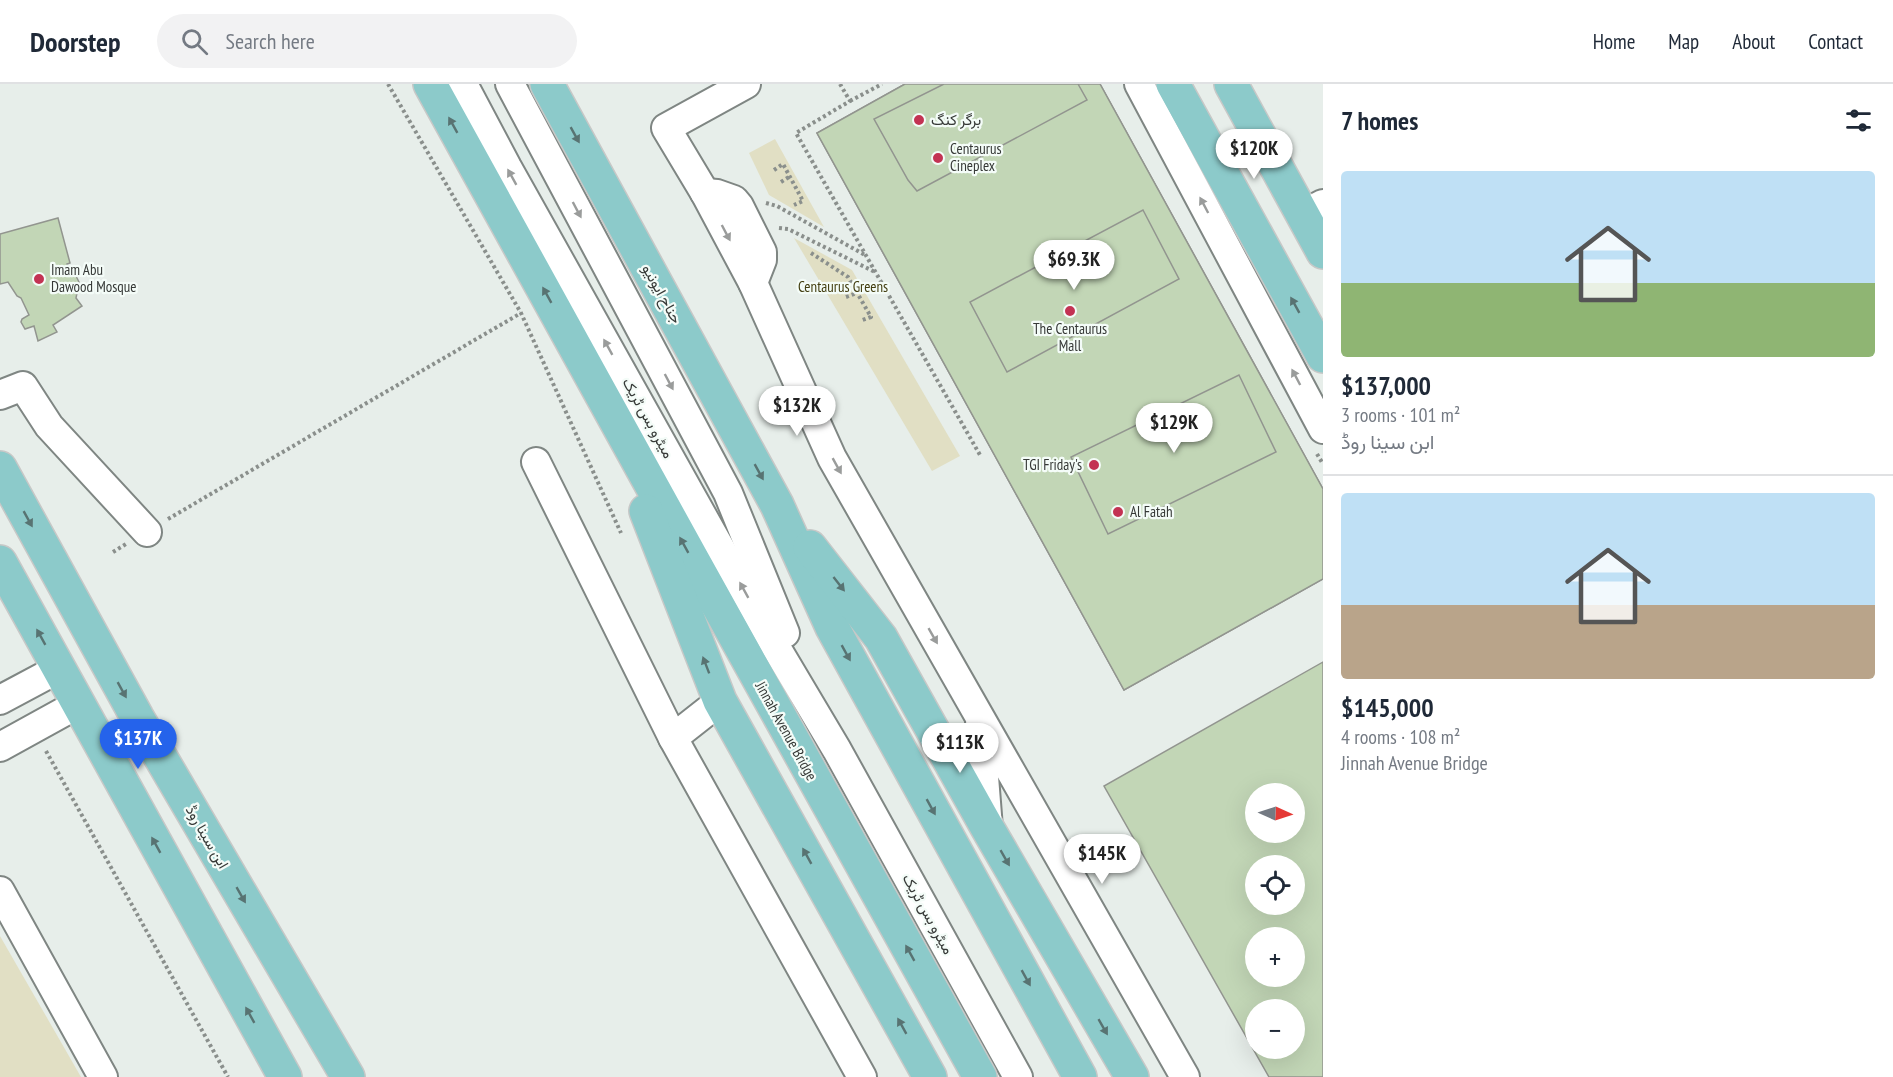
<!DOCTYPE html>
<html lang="en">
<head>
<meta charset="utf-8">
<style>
	body { margin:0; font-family:"PT Sans Narrow",Vazirmatn,sans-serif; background:#f2f2f3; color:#1f2937; height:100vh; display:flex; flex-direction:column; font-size:22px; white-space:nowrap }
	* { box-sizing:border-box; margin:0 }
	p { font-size:20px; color:#747a83 }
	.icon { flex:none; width:33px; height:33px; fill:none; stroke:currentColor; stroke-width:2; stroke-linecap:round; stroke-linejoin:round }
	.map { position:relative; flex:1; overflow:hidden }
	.sheet { display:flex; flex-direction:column; background:#fff; width:570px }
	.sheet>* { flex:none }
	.needle { width:39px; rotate:93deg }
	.fabs { position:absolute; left:1245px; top:699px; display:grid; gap:12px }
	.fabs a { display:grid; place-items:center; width:60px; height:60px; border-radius:50%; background:#fff; box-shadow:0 6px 24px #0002; font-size:30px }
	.price { position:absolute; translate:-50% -51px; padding:0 14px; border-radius:21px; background:#fff; color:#222; font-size:20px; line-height:39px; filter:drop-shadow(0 2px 3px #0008) }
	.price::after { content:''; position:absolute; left:50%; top:36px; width:18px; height:14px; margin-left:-9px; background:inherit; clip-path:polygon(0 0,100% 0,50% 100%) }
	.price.on { background:#2563eb; color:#fff }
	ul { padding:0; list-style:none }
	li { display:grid; align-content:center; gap:12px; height:318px; padding:0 18px }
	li+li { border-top:2px solid #e0e1e3 }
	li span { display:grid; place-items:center; height:186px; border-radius:6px; color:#555 }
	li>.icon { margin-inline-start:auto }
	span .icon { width:108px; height:108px; fill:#fffc; stroke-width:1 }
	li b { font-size:26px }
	h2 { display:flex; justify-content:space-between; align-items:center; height:72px; padding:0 18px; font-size:26px }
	header { display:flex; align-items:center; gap:36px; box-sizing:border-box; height:84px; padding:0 30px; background:#fff; border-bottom:2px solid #e0e1e3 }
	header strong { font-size:28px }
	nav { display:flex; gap:33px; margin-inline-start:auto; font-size:21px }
	.search { width:420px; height:54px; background:#f2f2f3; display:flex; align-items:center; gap:15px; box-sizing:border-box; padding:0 21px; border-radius:33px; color:#747a83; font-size:22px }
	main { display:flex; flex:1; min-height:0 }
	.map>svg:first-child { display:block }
	.green { fill:#e1dfc4 }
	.building { fill:#c2d6b6; stroke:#92958f; stroke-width:1.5; fill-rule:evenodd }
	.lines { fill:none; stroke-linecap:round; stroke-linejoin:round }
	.minor-casing { stroke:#7f8683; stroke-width:32 }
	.major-casing { stroke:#c7c8c7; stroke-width:36 }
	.path { stroke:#8a8f8c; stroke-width:4; stroke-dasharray:3 3; stroke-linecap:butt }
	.minor { stroke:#fff; stroke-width:28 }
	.major { stroke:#8ccaca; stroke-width:33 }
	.oneway { fill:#587372 }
	.oneway2 { fill:#9a9c9b }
	.poi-dot { fill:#c33353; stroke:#f4fcf8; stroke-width:2 }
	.labels { text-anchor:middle; stroke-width:4.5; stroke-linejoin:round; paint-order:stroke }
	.poi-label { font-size:15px; fill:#363937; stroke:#f4fcf8; text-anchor:start }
	.park-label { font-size:15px; fill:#433e11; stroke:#f4fcf8 }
	.street-label { font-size:15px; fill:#363937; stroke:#f4fcf8 }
</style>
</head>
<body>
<header>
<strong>Doorstep</strong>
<div class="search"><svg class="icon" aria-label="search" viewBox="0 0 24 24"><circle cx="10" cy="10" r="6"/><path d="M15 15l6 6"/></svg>Search here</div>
<nav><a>Home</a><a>Map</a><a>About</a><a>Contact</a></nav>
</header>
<main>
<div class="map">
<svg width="1323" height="993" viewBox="0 0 1323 993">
	<rect width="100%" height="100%" fill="#e7eeea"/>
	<g class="green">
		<polygon points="775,55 824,143 769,111 749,69"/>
		<polygon points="794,154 852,186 960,372 932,387"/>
		<polygon points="0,852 81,993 0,993"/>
	</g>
	<g class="building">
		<polygon points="905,0 1100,0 1323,405 1323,495 1124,606 817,49"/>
		<polygon points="905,0 1100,0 1323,405 1323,495 1124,606 817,49"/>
		<polygon points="944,0 1078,0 1087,16 917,107 908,96 874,35"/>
		<polygon points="1143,126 1179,195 1007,288 970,218"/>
		<polygon points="58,134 70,179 67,180 68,183 77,188 76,192 79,198 76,214 82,222 53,241 57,248 38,257 34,242 25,245 21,238 22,235 29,231 21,214 17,212 8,198 0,200 0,150"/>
		<polygon points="1239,291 1276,368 1108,450 1071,373"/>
		<path d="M1323,578V993H1269L1104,702ZM1256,710H1294V748H1256ZM1256,782H1294V820H1256ZM1256,854H1294V892H1256ZM1256,926H1294V964H1256Z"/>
	</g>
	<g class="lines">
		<g class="minor-casing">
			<g id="minor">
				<polyline points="463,0 507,83 774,560 837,666 1018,993"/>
				<polyline points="510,0 728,409 785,549"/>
				<polyline points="746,0 666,44 705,109 753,199 832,374 1185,993"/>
				<polyline points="1139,0 1323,345"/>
				<polyline points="705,109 717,110 734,116 739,122 762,168 762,176 753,199"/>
				<polyline points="1302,131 1323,120"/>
				<polyline points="0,311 23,302 49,342 147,448"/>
				<polyline points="536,378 673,654 862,993"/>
				<polyline points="0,616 58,585"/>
				<polyline points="980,641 988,744"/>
				<polyline points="673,654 720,617"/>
				<polyline points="0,663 78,620"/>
				<polyline points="0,807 103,993"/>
			</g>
		</g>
		<g class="major-casing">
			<g id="major">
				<path d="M430,0C614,331 794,663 980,993"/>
				<polyline points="547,0 777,421 832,543 1080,993"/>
				<polyline points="1173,0 1323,272"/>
				<polyline points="1231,0 1323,168"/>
				<polyline points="0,384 137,633 348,993"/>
				<polyline points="646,427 720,617 930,993"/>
				<polyline points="810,463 881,554 988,745 1132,993"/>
				<polyline points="0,478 285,993"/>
			</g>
		</g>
		<g class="path">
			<polyline points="388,0 521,229 621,449"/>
			<polyline points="840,0 850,17 796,49 980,371"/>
			<polyline points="850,17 882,0"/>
			<polyline points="774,86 783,80 803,117 794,121"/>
			<polyline points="781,98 789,93"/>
			<polyline points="766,119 777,122 865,171"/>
			<polyline points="779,144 788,145 875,188"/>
			<polyline points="811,169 848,193 871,233 860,237"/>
			<polyline points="846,213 857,209"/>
			<polyline points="1317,370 1323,380"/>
			<polyline points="168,435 521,229"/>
			<polyline points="113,468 126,460"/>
			<polyline points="46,667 228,993"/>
		</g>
		<use href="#minor" class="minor"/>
		<use href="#major" class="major"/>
	</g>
	<defs><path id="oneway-solid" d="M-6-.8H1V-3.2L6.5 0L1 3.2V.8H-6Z" transform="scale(1.5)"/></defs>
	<g class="oneway">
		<use href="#oneway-solid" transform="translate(453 41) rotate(-119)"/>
		<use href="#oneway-solid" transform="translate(575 51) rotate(61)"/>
		<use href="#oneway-solid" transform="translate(547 211) rotate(-119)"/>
		<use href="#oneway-solid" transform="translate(1295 221) rotate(-119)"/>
		<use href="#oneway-solid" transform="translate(759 388) rotate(61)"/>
		<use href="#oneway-solid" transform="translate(28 435) rotate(61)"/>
		<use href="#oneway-solid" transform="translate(684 461) rotate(-119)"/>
		<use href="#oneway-solid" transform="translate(839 500) rotate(52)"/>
		<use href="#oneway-solid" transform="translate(41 553) rotate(-119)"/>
		<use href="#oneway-solid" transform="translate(846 569) rotate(61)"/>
		<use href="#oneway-solid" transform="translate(706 581) rotate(-111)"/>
		<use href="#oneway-solid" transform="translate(122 606) rotate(61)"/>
		<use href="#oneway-solid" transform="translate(931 723) rotate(61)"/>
		<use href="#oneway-solid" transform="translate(156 761) rotate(-119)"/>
		<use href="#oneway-solid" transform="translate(807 772) rotate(-119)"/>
		<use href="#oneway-solid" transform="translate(1005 774) rotate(60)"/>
		<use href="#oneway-solid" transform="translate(241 811) rotate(60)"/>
		<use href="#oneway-solid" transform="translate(910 869) rotate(-119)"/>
		<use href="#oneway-solid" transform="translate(1026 894) rotate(61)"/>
		<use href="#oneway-solid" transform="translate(250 931) rotate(-119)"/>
		<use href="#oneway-solid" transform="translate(902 942) rotate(-119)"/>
		<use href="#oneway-solid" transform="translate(1103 943) rotate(60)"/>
	</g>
	<g class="oneway2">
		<use href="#oneway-solid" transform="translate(512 93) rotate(-119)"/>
		<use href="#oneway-solid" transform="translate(1204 121) rotate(-118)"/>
		<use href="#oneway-solid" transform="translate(577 126) rotate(62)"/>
		<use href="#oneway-solid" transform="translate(726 149) rotate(62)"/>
		<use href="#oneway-solid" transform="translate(608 263) rotate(-119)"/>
		<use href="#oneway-solid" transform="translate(1296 293) rotate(-118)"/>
		<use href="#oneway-solid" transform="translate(669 298) rotate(62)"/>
		<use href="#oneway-solid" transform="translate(837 382) rotate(61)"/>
		<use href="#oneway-solid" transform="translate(744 506) rotate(-119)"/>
		<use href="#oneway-solid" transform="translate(933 552) rotate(60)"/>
	</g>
	<g class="poi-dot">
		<circle cx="919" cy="36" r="6"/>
		<circle cx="938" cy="74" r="6"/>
		<circle cx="39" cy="195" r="6"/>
		<circle cx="1070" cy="227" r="6"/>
		<circle cx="1094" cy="381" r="6"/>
		<circle cx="1118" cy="428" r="6"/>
	</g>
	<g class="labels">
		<g class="poi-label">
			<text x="931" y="41">برگر کنگ</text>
			<text x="950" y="70">Centaurus<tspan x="950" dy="17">Cineplex</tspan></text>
			<text x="51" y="191">Imam Abu<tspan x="51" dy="17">Dawood Mosque</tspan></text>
			<text x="1070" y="250" text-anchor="middle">The Centaurus<tspan x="1070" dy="17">Mall</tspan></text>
			<text x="1082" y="386" text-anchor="end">TGI Friday's</text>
			<text x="1130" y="433">Al Fatah</text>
		</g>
		<g class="park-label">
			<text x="843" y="208">Centaurus Greens</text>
		</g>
		<g class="street-label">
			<text transform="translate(662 210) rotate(61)" y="5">جناح ایونیو</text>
			<text transform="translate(648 334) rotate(61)" y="5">میٹرو بس ٹریک</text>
			<text transform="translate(786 647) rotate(61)" y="5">Jinnah Avenue Bridge</text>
			<text transform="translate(207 753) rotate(60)" y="5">ابن سینا روڈ</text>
			<text transform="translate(928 830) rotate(61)" y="5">میٹرو بس ٹریک</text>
		</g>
	</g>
</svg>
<div class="fabs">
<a><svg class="needle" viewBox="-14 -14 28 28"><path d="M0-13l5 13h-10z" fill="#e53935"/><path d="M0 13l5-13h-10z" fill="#747a83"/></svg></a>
<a><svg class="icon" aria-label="locate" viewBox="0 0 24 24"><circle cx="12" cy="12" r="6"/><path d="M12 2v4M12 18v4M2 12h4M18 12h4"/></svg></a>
<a>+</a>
<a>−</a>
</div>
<b class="price" style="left:1254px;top:96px">$120K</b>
<b class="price" style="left:1074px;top:207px">$69.3K</b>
<b class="price" style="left:797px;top:353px">$132K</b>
<b class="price" style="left:1174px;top:370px">$129K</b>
<b class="price on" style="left:138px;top:686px">$137K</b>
<b class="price" style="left:960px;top:690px">$113K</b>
<b class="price" style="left:1102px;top:801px">$145K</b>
</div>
<section class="sheet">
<h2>7 homes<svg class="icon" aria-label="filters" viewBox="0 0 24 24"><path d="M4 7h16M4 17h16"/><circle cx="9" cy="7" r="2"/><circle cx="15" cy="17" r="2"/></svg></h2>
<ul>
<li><span style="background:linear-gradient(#bfe0f5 60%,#8fb573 0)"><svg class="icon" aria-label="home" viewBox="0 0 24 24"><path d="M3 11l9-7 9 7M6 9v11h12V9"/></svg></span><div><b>$137,000</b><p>3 rooms · 101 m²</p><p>ابن سینا روڈ</p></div></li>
<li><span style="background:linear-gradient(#bfe0f5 60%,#b9a48a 0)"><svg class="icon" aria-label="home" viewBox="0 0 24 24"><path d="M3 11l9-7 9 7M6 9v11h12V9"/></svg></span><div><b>$145,000</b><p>4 rooms · 108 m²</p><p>Jinnah Avenue Bridge</p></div></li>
</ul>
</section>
</main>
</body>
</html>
